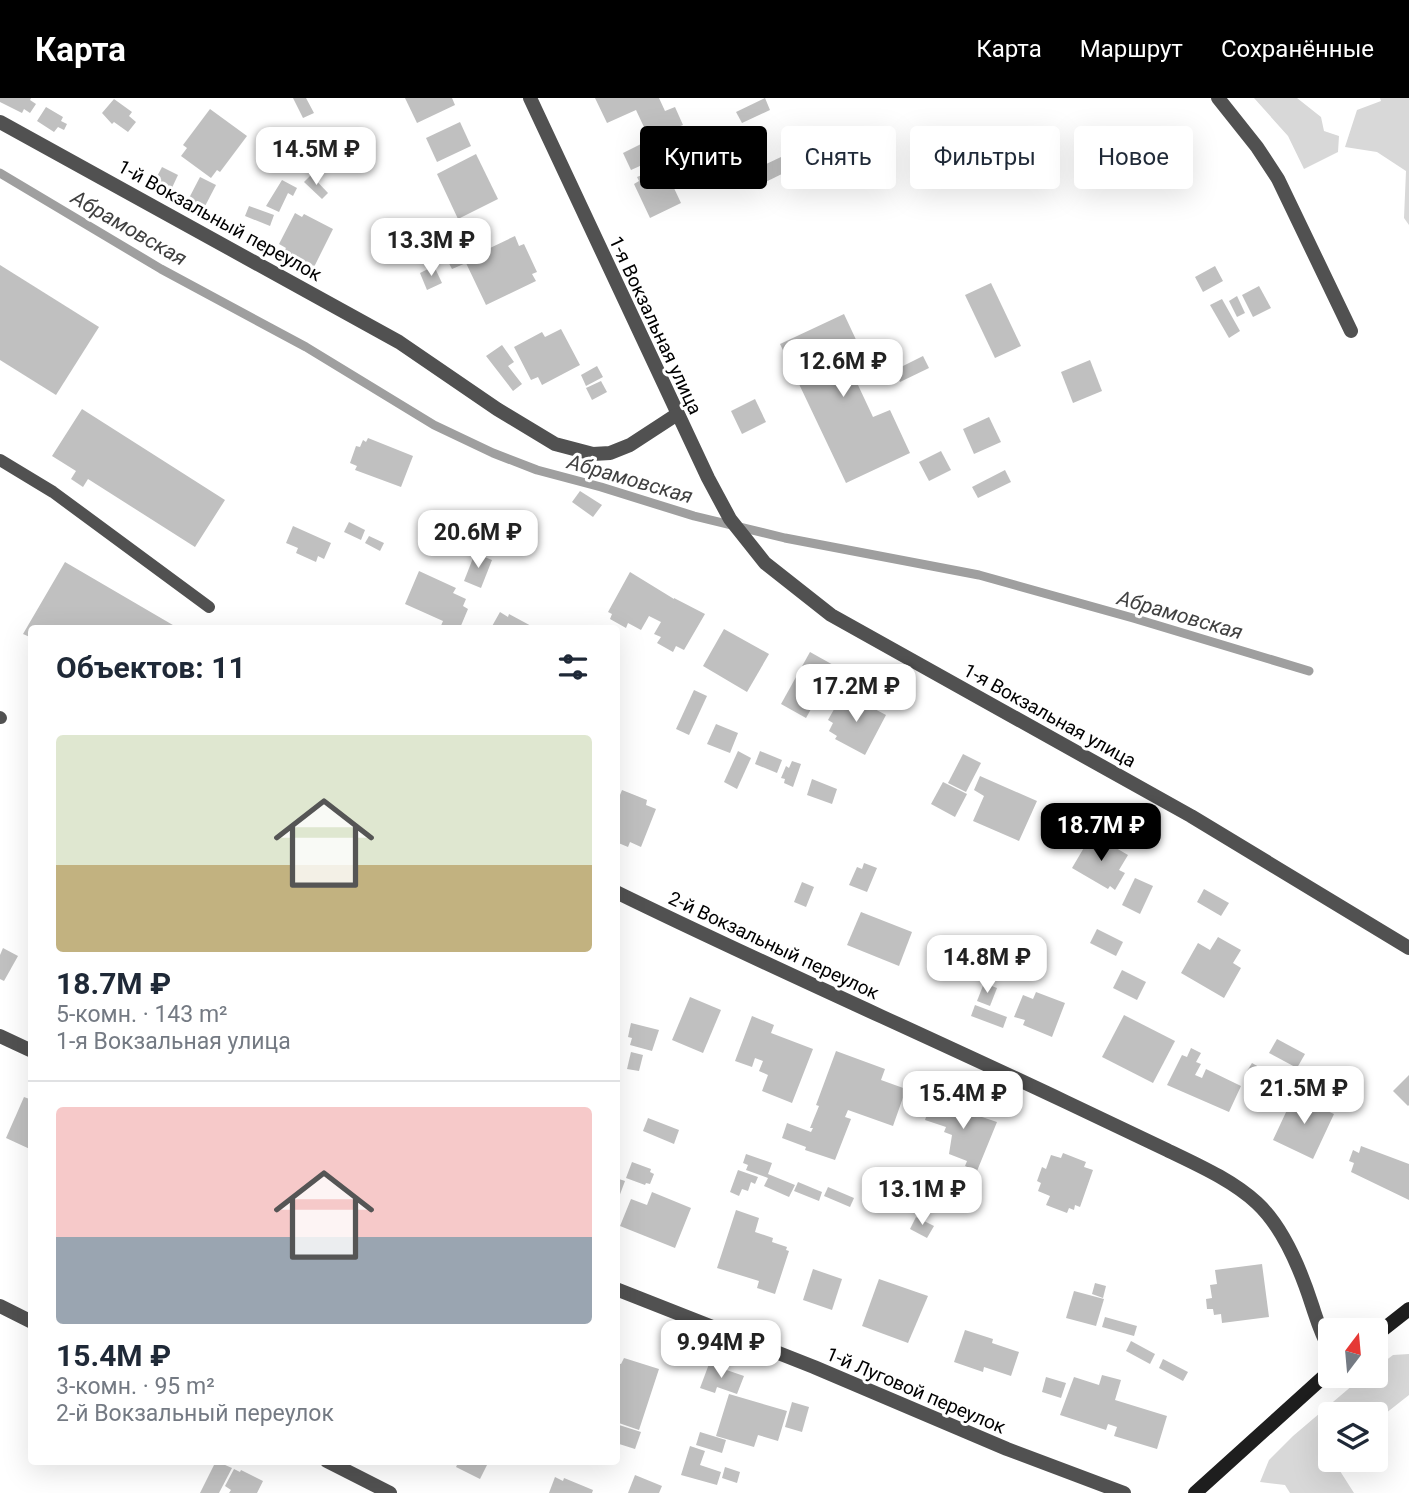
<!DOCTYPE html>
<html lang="ru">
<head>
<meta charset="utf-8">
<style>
	body { margin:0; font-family:Roboto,sans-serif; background:#f2f2f3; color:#1f2937; height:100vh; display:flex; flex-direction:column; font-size:26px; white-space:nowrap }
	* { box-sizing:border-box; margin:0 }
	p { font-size:23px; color:#747a83 }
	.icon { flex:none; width:38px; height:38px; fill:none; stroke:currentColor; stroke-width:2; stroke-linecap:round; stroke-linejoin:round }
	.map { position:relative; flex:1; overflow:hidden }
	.panel { position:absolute; left:28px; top:527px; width:592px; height:840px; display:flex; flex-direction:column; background:#fff; border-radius:7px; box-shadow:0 7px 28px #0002 }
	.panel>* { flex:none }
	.guide { position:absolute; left:640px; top:28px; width:663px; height:63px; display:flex; gap:14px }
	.needle { width:46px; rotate:16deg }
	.fabs { position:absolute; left:1318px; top:1220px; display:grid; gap:14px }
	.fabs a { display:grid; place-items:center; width:70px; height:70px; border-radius:7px; background:#fff; box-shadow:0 7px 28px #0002; font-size:35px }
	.price { position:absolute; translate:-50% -60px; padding:0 16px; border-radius:14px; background:#fff; color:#222; font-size:23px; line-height:46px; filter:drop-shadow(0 2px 4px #0008) }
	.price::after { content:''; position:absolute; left:50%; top:42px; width:21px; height:16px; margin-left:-10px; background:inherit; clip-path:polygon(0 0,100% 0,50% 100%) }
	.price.selected { background:#000; color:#fff }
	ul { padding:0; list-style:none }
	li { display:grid; align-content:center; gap:14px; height:371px; padding:0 28px }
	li+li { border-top:2px solid #e0e1e3 }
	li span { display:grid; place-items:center; height:217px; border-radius:7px; color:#555 }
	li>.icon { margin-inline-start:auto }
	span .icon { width:126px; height:126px; fill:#fffc; stroke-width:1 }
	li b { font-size:30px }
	h2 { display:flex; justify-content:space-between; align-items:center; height:84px; padding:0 28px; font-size:30px }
	.chip { padding:0 24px; border-radius:7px; background:#fff; box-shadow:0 7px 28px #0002; font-size:24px; line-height:63px }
	.chip.selected { background:#000; color:#fff }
	header { display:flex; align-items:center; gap:42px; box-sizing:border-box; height:98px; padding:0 35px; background:#000; color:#fff }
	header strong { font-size:33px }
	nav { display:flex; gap:38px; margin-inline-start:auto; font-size:24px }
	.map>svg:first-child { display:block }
	.green { fill:#d8d8d8 }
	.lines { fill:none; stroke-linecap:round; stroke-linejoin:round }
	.stream { stroke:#9f9f9f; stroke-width:9 }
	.building { fill:#c0c0c0 }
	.lane { stroke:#515151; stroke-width:12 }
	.street { stroke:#515151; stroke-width:14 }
	.secondary { stroke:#1e1e1e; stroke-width:14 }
	.labels { text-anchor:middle; stroke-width:6; stroke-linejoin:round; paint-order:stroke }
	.street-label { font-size:19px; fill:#000; stroke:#fff }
	.water-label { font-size:21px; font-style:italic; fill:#404040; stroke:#fff }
</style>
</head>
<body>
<header>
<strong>Карта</strong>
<nav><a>Карта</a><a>Маршрут</a><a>Сохранённые</a></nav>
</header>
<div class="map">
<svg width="1409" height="1395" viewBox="0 0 1409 1395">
	<rect width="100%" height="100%" fill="#fff"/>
	<g class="green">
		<polygon points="1254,0 1297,0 1321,19 1324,33 1339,38 1338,54 1304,71 1288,38"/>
		<polygon points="1380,0 1409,0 1409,127 1404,120 1406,73 1377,54 1345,49 1357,12 1381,3"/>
		<polygon points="1409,1256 1409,1297 1376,1323 1376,1316 1330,1316 1330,1362 1333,1362 1354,1395 1290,1395 1285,1387 1260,1384 1269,1362 1293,1338 1360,1281 1365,1278 1376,1278 1376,1270 1393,1257"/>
	</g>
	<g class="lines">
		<polyline class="stream" points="0,75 161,171 306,249 434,327 493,355 537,372 601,389 694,418 785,440 979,477 1133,520 1309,573"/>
	</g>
	<g class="building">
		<polygon points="0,0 31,0 30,2 36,6 30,15 24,11 22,15 0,4"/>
		<polygon points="293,0 306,0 314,15 303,20"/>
		<polygon points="405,0 452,0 455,7 417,25"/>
		<polygon points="595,0 659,0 665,13 675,9 683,27 673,31 677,39 685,36 691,49 683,53 693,74 676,82 656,39 650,42 636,12 607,25"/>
		<polygon points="765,0 770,12 742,25 736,14"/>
		<polygon points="114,1 132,14 129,18 136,24 128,34 114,24 112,26 102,15"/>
		<polygon points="46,9 63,19 61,23 67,26 64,32 58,29 54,34 37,23"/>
		<polygon points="210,11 247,38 220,74 217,72 211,80 181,58 187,50 183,47"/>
		<polygon points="460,24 471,48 437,64 426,40"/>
		<polygon points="643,45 651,63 631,72 623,55"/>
		<polygon points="476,56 498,101 458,121 437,76"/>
		<polygon points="781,59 788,73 753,90 747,75"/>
		<polygon points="162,69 178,77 170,94 153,86"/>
		<polygon points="659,70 660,73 665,71 681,105 650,120 634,86 639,83 637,79"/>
		<polygon points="311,77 328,95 322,101 304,84"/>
		<polygon points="200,79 216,87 203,112 187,104"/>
		<polygon points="282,82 297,90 293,98 288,95 279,114 266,108"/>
		<polygon points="249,108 274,117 270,128 245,118"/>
		<polygon points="295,115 302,119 304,116 333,131 314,169 284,153 286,150 279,146"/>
		<polygon points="484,137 490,150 515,138 519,148 524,146 537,174 532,176 536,183 486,207 466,165 452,171 444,156"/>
		<polygon points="0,167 99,229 56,297 0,262"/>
		<polygon points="434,168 442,185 427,192 420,175"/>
		<polygon points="1215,168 1223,183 1203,194 1195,179"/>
		<polygon points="991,185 1021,248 995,260 965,197"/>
		<polygon points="1259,188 1271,210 1253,219 1242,197"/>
		<polygon points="1237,198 1245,215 1237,219 1229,203"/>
		<polygon points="1222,201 1240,233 1229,240 1210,207"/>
		<polygon points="844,216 866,263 850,270 873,319 890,312 910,355 846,385 780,246"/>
		<polygon points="561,231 580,267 542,287 538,279 531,282 514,249 542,234 545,239"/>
		<polygon points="502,247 514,264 508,268 522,286 513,293 486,258"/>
		<polygon points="923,258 929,270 900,284 895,272"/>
		<polygon points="1090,262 1102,293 1073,305 1061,274"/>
		<polygon points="597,268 603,279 586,288 581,277"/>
		<polygon points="601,283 607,294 592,302 586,290"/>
		<polygon points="755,301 766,324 742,336 731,313"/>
		<polygon points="82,311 225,402 195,449 88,381 83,389 71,381 76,373 52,358"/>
		<polygon points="989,319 1001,344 974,356 963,331"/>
		<polygon points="368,340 413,358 401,389 355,372 357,368 350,365 356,348 360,349 363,342 366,344"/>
		<polygon points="941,353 951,372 929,383 919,364"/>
		<polygon points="1005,372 1011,384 978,400 972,389"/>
		<polygon points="580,393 602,407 593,419 572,404"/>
		<polygon points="349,424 365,432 361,442 344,434"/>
		<polygon points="293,428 331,445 324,461 318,458 316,464 296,455 298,450 286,445"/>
		<polygon points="369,438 384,445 380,453 365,445"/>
		<polygon points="475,455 492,462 481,490 464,483"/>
		<polygon points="65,464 178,530 32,530 32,540 23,536"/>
		<polygon points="419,473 456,490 453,495 466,501 463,508 468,511 460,530 440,530 443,523 405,506"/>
		<polygon points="630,474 674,501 674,500 705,516 684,552 676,548 673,554 657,545 661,539 654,536 661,524 649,518 641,532 628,525 626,530 610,521 612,516 608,514"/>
		<polygon points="500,514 508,519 509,516 535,530 491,530"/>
		<polygon points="724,531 769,556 747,594 703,568"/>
		<polygon points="810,554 835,568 806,620 781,606"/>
		<polygon points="694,592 707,598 689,637 676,631"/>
		<polygon points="846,599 855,604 856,601 886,617 865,657 835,641 837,638 829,633 833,625 828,622 837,606 842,609"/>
		<polygon points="716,626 738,635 730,655 707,646"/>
		<polygon points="738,653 751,660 737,691 724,684"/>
		<polygon points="760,653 782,662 777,675 755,666"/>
		<polygon points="963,656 981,665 966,694 948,685"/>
		<polygon points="792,663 801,666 793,689 784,685 785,681 781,680 786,668 789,670"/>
		<polygon points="980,678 1037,703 1019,743 973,723 984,698 974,692"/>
		<polygon points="812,681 837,691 832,706 807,697"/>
		<polygon points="943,684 967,696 955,719 931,706"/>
		<polygon points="622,692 647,702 646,707 656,711 641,749 630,744 628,749 616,744 616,695 620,697"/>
		<polygon points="1092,736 1128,757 1119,772 1125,775 1115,792 1110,788 1108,791 1072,770"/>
		<polygon points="864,765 877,770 867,794 849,787 857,769 862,771"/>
		<polygon points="1135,780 1153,788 1140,816 1122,807"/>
		<polygon points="802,784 814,789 806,809 794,804"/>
		<polygon points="1204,791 1229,805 1221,818 1197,804"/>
		<polygon points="861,814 912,834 899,868 847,847"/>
		<polygon points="1097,831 1123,844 1116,858 1090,845"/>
		<polygon points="1218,839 1241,852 1233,865 1241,870 1224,900 1181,875 1198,845 1210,852"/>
		<polygon points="3,850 18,858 4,883 0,881 0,857"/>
		<polygon points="1122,872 1146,884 1137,902 1113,890"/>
		<polygon points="984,885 997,890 990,908 977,903"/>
		<polygon points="1036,894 1065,905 1052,939 1023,927 1025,922 1014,919 1023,897 1033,901"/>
		<polygon points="690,899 721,912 703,955 672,942"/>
		<polygon points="975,907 1007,919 1003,930 971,918"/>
		<polygon points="1124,917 1175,943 1153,985 1102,959"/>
		<polygon points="752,918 774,927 771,935 813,951 792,1005 762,993 768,977 759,973 763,963 755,960 752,969 735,963"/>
		<polygon points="631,925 659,932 652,953 630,947 632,940 628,939"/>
		<polygon points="1277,941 1305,956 1297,970 1269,955"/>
		<polygon points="1191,950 1201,955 1196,964 1201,966 1195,977 1202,980 1206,971 1241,988 1229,1014 1167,987 1182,957 1187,959"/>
		<polygon points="836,953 885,971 881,982 906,991 893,1028 848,1012 845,1019 851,1021 835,1062 805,1052 806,1049 782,1040 787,1025 811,1034 813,1030 810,1030 819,1008 816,1007"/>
		<polygon points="631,954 643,957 639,973 627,971"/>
		<polygon points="1252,965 1273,977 1268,986 1247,973"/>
		<polygon points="1409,977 1409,1007 1408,1008 1393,993"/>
		<polygon points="1301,993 1315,999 1312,1006 1334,1016 1313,1061 1273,1042 1294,997 1298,999"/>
		<polygon points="24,999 32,1002 32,1052 6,1040"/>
		<polygon points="933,999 971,1012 970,1015 997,1024 977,1073 965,1068 967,1063 949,1056 952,1037 944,1034 946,1029 925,1022"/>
		<polygon points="648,1020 679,1032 674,1046 643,1033"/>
		<polygon points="1361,1048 1409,1066 1409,1102 1351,1074 1354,1065 1349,1063 1353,1052 1359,1055"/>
		<polygon points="1063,1055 1086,1064 1084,1069 1093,1072 1080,1109 1075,1107 1074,1112 1069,1110 1067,1115 1046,1107 1050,1098 1038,1093 1041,1085 1037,1083 1042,1069 1046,1071 1051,1057 1061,1060"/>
		<polygon points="746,1056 772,1065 768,1076 795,1087 789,1099 764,1088 768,1080 746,1072 748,1067 743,1065"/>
		<polygon points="632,1064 651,1071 650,1074 654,1076 650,1086 646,1085 645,1087 626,1080"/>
		<polygon points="738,1072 758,1079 755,1086 751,1084 748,1093 742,1091 739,1098 730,1094"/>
		<polygon points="616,1080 625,1083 616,1107"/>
		<polygon points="798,1084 822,1094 819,1103 794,1093"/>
		<polygon points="828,1089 854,1100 850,1109 824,1098"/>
		<polygon points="652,1094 691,1110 675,1150 620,1128 631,1101 647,1107"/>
		<polygon points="736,1112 759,1120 755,1134 773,1140 772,1144 787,1149 786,1152 789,1153 775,1196 757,1190 759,1183 717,1170"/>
		<polygon points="916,1119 934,1128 927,1140 910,1131"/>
		<polygon points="1262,1166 1269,1219 1222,1225 1221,1216 1214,1217 1213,1211 1207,1211 1206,1201 1212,1200 1210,1187 1217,1186 1215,1172"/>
		<polygon points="813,1171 842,1181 832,1212 803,1202"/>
		<polygon points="879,1181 928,1198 908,1245 862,1228"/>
		<polygon points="1095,1185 1106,1188 1103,1200 1092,1196"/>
		<polygon points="1074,1193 1104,1201 1096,1228 1066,1220"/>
		<polygon points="1105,1219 1137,1228 1134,1238 1102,1229"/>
		<polygon points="965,1232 993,1241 992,1245 1019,1254 1011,1278 984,1269 983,1274 954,1264"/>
		<polygon points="1131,1243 1155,1256 1150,1266 1126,1253"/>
		<polygon points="624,1260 659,1271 639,1332 616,1324 618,1310 616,1309 616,1265 621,1266"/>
		<polygon points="1163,1261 1188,1274 1183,1283 1159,1270"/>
		<polygon points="709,1266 744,1278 737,1296 717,1289 715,1295 700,1290"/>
		<polygon points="1102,1277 1121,1282 1115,1302 1167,1318 1157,1351 1114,1338 1117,1329 1108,1326 1106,1332 1060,1317 1074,1279 1099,1287"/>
		<polygon points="1046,1279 1066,1285 1061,1300 1042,1294"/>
		<polygon points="729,1296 787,1313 778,1343 758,1337 754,1349 716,1338"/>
		<polygon points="792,1304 809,1309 802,1334 785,1329"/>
		<polygon points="616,1326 641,1334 635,1351 616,1345"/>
		<polygon points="700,1334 726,1342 722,1355 696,1347"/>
		<polygon points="690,1348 705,1353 700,1367 721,1374 717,1387 681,1377"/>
		<polygon points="216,1363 232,1370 219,1395 200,1395"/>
		<polygon points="459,1363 489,1363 480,1381 456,1369"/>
		<polygon points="725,1369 740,1374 737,1385 722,1380"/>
		<polygon points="234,1371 240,1374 241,1372 263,1383 257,1395 229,1395 231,1392 225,1388"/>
		<polygon points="635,1377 662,1388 659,1395 628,1395"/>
		<polygon points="555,1379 563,1383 564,1380 593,1392 592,1395 549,1395"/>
	</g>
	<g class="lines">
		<g class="lane">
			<polyline points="0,362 53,394 209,509"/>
			<polyline points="0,619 1,620"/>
		</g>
		<g class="street">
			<polyline points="530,0 708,380 730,421 765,465 831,517 1191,718 1409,850"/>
			<polyline points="1218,0 1257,49 1278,81 1351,233"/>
			<polyline points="0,24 399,244 497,311 555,346 593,356 610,355 630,347 676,317"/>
			<path d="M616,794C765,867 916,933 1066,1004C1100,1020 1133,1036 1167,1052C1198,1067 1232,1082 1257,1105C1284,1130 1301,1173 1312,1207C1317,1222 1321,1237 1330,1251"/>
			<polyline points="0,938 32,953"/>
			<polyline points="616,1191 814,1269 1007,1351 1124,1395"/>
			<polyline points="0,1208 32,1224"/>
			<polyline points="327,1363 390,1395"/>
		</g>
		<g class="secondary">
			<polyline points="1376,1237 1409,1211"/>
			<polyline points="1195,1395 1330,1273"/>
		</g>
	</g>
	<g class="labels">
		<g class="street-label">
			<text transform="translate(220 122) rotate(29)" y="7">1-й Вокзальный переулок</text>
			<text transform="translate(656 227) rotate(65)" y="7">1-я Вокзальная улица</text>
			<text transform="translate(1050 617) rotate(29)" y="7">1-я Вокзальная улица</text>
			<text transform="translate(774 847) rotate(25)" y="7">2-й Вокзальный переулок</text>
			<text transform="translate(916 1292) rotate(23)" y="7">1-й Луговой переулок</text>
		</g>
		<g class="water-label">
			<text transform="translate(129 130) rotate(30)" y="7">Абрамовская</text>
			<text transform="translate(630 381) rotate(16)" y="7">Абрамовская</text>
			<text transform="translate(1180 517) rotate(16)" y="7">Абрамовская</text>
		</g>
	</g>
</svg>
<div class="fabs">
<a><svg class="needle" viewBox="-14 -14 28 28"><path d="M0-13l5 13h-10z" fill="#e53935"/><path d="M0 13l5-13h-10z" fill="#747a83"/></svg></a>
<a><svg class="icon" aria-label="layers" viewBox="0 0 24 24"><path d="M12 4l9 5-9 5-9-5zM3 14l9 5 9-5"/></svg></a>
</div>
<b class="price" style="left:316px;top:89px">14.5M ₽</b>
<b class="price" style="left:431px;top:180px">13.3M ₽</b>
<b class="price" style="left:843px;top:301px">12.6M ₽</b>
<b class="price" style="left:478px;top:472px">20.6M ₽</b>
<b class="price" style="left:856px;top:626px">17.2M ₽</b>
<b class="price selected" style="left:1101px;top:765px">18.7M ₽</b>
<b class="price" style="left:987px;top:897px">14.8M ₽</b>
<b class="price" style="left:1304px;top:1028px">21.5M ₽</b>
<b class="price" style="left:963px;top:1033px">15.4M ₽</b>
<b class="price" style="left:922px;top:1129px">13.1M ₽</b>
<b class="price" style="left:721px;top:1282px">9.94M ₽</b>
<div class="guide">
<a class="chip selected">Купить</a>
<a class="chip">Снять</a>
<a class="chip">Фильтры</a>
<a class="chip">Новое</a>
</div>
<section class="panel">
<h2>Объектов: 11<svg class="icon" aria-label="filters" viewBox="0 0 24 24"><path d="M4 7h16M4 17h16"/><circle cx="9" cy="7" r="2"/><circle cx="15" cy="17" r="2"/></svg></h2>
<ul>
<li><span style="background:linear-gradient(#dfe7d0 60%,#c2b280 0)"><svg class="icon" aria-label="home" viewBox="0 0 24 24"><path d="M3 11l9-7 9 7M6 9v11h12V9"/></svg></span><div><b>18.7M ₽</b><p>5-комн. · 143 m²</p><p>1-я Вокзальная улица</p></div></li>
<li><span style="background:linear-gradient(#f6c9c9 60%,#9aa5b1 0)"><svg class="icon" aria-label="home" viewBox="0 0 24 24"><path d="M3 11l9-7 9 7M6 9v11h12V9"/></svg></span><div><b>15.4M ₽</b><p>3-комн. · 95 m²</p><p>2-й Вокзальный переулок</p></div></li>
</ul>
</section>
</div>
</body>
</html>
